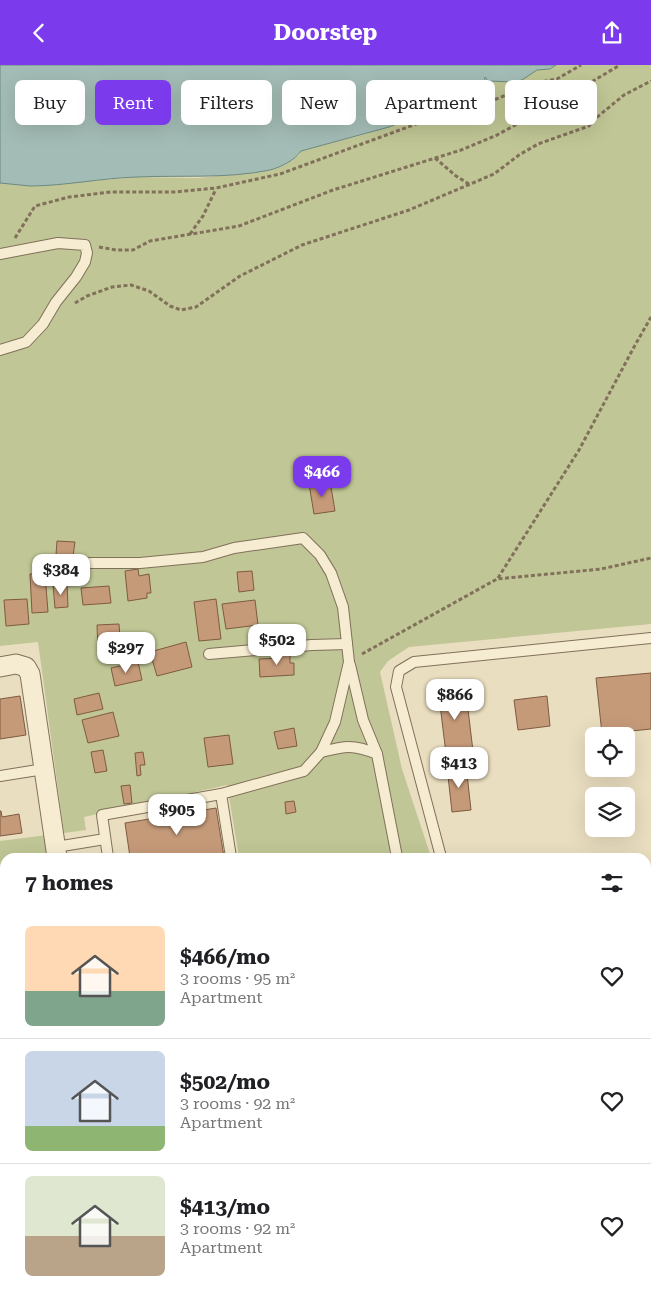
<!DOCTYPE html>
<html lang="en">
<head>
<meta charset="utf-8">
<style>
	body { margin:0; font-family:"Roboto Serif",serif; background:#f6f6f6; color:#202124; height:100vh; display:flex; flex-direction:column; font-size:19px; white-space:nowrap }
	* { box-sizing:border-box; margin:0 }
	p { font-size:16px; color:#757577 }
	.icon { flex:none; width:28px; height:28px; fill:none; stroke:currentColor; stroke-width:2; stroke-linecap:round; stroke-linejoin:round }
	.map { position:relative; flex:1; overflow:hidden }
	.details { position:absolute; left:0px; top:788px; width:651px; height:446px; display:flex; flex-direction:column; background:#fff; border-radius:15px 15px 0 0; box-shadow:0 5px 20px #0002 }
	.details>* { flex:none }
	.guide { position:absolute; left:15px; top:15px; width:621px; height:45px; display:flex; gap:10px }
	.tools { position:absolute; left:585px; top:662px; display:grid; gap:10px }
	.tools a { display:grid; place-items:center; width:50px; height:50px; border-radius:8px; background:#fff; box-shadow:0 5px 20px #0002; font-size:25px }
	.price { position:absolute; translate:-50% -42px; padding:0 11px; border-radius:10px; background:#fff; color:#222; font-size:16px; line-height:32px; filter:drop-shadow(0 1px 2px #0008) }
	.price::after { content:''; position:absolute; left:50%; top:30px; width:15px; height:11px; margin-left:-8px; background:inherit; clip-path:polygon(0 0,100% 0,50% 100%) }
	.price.on { background:#7c3aed; color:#fff }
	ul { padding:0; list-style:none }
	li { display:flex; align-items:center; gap:15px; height:125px; padding:0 25px }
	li+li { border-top:1px solid #e0e0e0 }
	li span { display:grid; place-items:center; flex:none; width:140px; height:100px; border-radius:8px; color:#555 }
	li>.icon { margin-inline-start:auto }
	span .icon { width:60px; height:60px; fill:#fffc; stroke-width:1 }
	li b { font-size:21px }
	h2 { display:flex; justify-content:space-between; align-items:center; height:60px; padding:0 25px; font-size:21px }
	.pill { padding:0 18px; border-radius:8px; background:#fff; box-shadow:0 5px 20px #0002; font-size:18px; line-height:45px }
	.pill.on { background:#7c3aed; color:#fff }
	header { display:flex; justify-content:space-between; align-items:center; height:65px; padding:0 25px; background:#7c3aed; color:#fff; font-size:22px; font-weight:700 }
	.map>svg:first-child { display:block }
	.green { fill:#c0c695 }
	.water { fill:#a3bcb5; stroke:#6b8982 }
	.building { fill:#c59a79; stroke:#7e5b41 }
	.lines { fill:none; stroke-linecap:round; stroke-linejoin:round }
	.service-casing { stroke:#81705a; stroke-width:12 }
	.minor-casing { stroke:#81705a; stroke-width:21 }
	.secondary-casing { stroke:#63513d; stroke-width:28 }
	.path { stroke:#81705a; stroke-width:3; stroke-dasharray:4 2.5; stroke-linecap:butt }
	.service { stroke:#f5ecd2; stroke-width:10 }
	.minor { stroke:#f5ecd2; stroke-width:19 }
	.secondary { stroke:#f5ecd2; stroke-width:26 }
</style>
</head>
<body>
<header><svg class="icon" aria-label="back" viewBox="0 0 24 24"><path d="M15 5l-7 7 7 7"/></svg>Doorstep<svg class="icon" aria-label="share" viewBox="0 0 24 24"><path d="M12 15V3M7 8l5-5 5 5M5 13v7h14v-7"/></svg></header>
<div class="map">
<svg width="651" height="1233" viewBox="0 0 651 1233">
	<rect width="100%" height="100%" fill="#eadec0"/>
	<g class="green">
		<polygon points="556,0 651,0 651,559 409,582 388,596 380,607 402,704 431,792 239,792 227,720 84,752 86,765 64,768 38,577 0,581 0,118 31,121 137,112 198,113 271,105 284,100 299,90 301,86 366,69 425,48 444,33 465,26 483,23 485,11 522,15 537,5 550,4"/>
		<polygon points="47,770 50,792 5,792 5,832 0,798 0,776"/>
		<polygon points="5,862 5,909 0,909 0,863"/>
		<polygon points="0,985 5,993 5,1215 0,1216"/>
		<polygon points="646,1189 651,1189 651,1233 326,1233 334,1229 646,1229"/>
	</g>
	<path class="water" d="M0,0H556L550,4L537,5L522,15L512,17L488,16L485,12L484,23L465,26L444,33L425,48L389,62L301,86C295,95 281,102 270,105C226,114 181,110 137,112C102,113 64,121 30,121C20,120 10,119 0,118Z"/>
	<g class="building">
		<polygon points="330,416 335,446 314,449 309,419"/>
		<polygon points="57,476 75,477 73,491 56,490"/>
		<polygon points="138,504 139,511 149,509 151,528 147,528 147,533 128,536 125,506"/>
		<polygon points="252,506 254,525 239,527 237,507"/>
		<polygon points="30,509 45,509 48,547 32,548"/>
		<polygon points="67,519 68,542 55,543 53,520"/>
		<polygon points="109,521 111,538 83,540 81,523"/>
		<polygon points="27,534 29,559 6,561 4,535"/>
		<polygon points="216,534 221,574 199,576 194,537"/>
		<polygon points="255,535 258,560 226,564 222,539"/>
		<polygon points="119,559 121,585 98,586 97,560"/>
		<polygon points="186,577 192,602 157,611 150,587"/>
		<polygon points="290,585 290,598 294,598 294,610 260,612 259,594 281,593 281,586"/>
		<polygon points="138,597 142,615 115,621 111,603"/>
		<polygon points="651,608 651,664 602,669 596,613"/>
		<polygon points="456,620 457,629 466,628 473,686 446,689 439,631 442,631 440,622"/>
		<polygon points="99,628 103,644 77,650 74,634"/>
		<polygon points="20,631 26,670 0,674 0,634"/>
		<polygon points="547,631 550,661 518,665 514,635"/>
		<polygon points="113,647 119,671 88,678 82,655"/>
		<polygon points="294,663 297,681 278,684 274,667"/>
		<polygon points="229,670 233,699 208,702 204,673"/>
		<polygon points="103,685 107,706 95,708 91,687"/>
		<polygon points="143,687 145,700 140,700 141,710 137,711 135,688"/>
		<polygon points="466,700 471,745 452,747 447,702"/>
		<polygon points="130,720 132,738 124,739 121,721"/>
		<polygon points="294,736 296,747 286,749 285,737"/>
		<polygon points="216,743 224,792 130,792 125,758"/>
		<polygon points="0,746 1,746 2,752 19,749 22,768 0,771"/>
		<polygon points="5,1016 5,1040 0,1041 0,1017"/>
	</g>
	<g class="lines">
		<g class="service-casing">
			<g id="service">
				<polyline points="0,189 58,178 85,180 87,188 85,197 76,212 56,237 43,259 26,277 0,285"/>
				<polyline points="90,498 140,498 203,492 234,483 303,473 320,490 331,508 343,542 349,597 335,657 321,687 304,706 221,729"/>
				<polyline points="209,589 312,580 347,579"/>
				<polyline points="350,600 363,655 377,689 397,792"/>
				<path d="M321,687C345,681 353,679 377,689"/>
				<polyline points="0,711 44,704"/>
				<polyline points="56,782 105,774"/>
				<polyline points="108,792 102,750 221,729 231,792"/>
				<polyline points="441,792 396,622 399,606 414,597 651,573"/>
			</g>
		</g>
		<g class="minor-casing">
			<g id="minor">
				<polyline points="0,602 16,599 26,602 30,609 57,792"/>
				<polyline points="0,927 5,933"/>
			</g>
		</g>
		<g class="secondary-casing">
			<g id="secondary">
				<polyline points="646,1166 651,1165"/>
				<polyline points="29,1233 66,1229"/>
			</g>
		</g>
		<g class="path">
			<polyline points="435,93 456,111 469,119"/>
			<polyline points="190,169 203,151 216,124"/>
			<polyline points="15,173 35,141 69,132 111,127 175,127 216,123 280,109 438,51 491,36 540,17 557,14 581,0"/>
			<polyline points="99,182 116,185 133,185 150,176 239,161 333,125 461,85 497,70 561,35 620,0"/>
			<polyline points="75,238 87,231 112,222 131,220 149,226 170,241 181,245 196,242 240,211 302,180 409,145 494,109 519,90 538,79 589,61 596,53 624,30 651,16"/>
			<polyline points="498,513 579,385 634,282 651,252"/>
			<polyline points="362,589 497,514 601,504 651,493"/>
			<polyline points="0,845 5,845"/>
			<polyline points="0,860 5,874"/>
			<polyline points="2,909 5,903"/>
			<polyline points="234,1229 235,1233"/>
		</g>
		<use href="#service" class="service"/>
		<use href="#minor" class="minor"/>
		<use href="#secondary" class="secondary"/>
	</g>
</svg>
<div class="tools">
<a><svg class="icon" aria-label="locate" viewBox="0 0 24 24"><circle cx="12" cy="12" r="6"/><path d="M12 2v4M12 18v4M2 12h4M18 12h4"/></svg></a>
<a><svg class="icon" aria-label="layers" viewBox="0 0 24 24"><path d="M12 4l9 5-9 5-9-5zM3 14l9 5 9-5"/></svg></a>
</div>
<b class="price on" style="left:322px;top:433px">$466</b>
<b class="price" style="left:61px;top:531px">$384</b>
<b class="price" style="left:277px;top:601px">$502</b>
<b class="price" style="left:126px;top:609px">$297</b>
<b class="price" style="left:455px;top:656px">$866</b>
<b class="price" style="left:459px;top:724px">$413</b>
<b class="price" style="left:177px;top:771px">$905</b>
<div class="guide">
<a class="pill">Buy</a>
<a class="pill on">Rent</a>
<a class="pill">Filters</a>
<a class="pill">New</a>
<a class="pill">Apartment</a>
<a class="pill">House</a>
</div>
<section class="details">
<h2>7 homes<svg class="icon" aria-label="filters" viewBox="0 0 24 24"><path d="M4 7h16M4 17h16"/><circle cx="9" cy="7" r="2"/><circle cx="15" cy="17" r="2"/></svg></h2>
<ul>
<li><span style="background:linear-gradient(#ffd9b3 65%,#7fa58c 0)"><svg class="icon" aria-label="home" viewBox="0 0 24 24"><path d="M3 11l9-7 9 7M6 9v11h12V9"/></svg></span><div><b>$466/mo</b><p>3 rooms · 95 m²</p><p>Apartment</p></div><svg class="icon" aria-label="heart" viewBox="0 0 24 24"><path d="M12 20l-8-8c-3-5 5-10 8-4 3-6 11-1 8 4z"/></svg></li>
<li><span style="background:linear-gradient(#c9d6e8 75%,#8fb573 0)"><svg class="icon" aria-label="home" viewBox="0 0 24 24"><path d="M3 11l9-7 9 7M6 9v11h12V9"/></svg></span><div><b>$502/mo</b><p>3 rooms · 92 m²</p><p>Apartment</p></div><svg class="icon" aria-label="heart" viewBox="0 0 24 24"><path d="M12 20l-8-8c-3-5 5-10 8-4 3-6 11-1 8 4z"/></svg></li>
<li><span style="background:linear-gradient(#dfe7d0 60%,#b9a48a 0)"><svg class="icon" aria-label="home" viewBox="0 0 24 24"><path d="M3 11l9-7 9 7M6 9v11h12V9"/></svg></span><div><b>$413/mo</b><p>3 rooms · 92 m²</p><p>Apartment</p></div><svg class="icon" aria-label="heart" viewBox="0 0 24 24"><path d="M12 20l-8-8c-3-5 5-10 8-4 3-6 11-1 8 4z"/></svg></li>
</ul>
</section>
</div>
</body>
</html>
